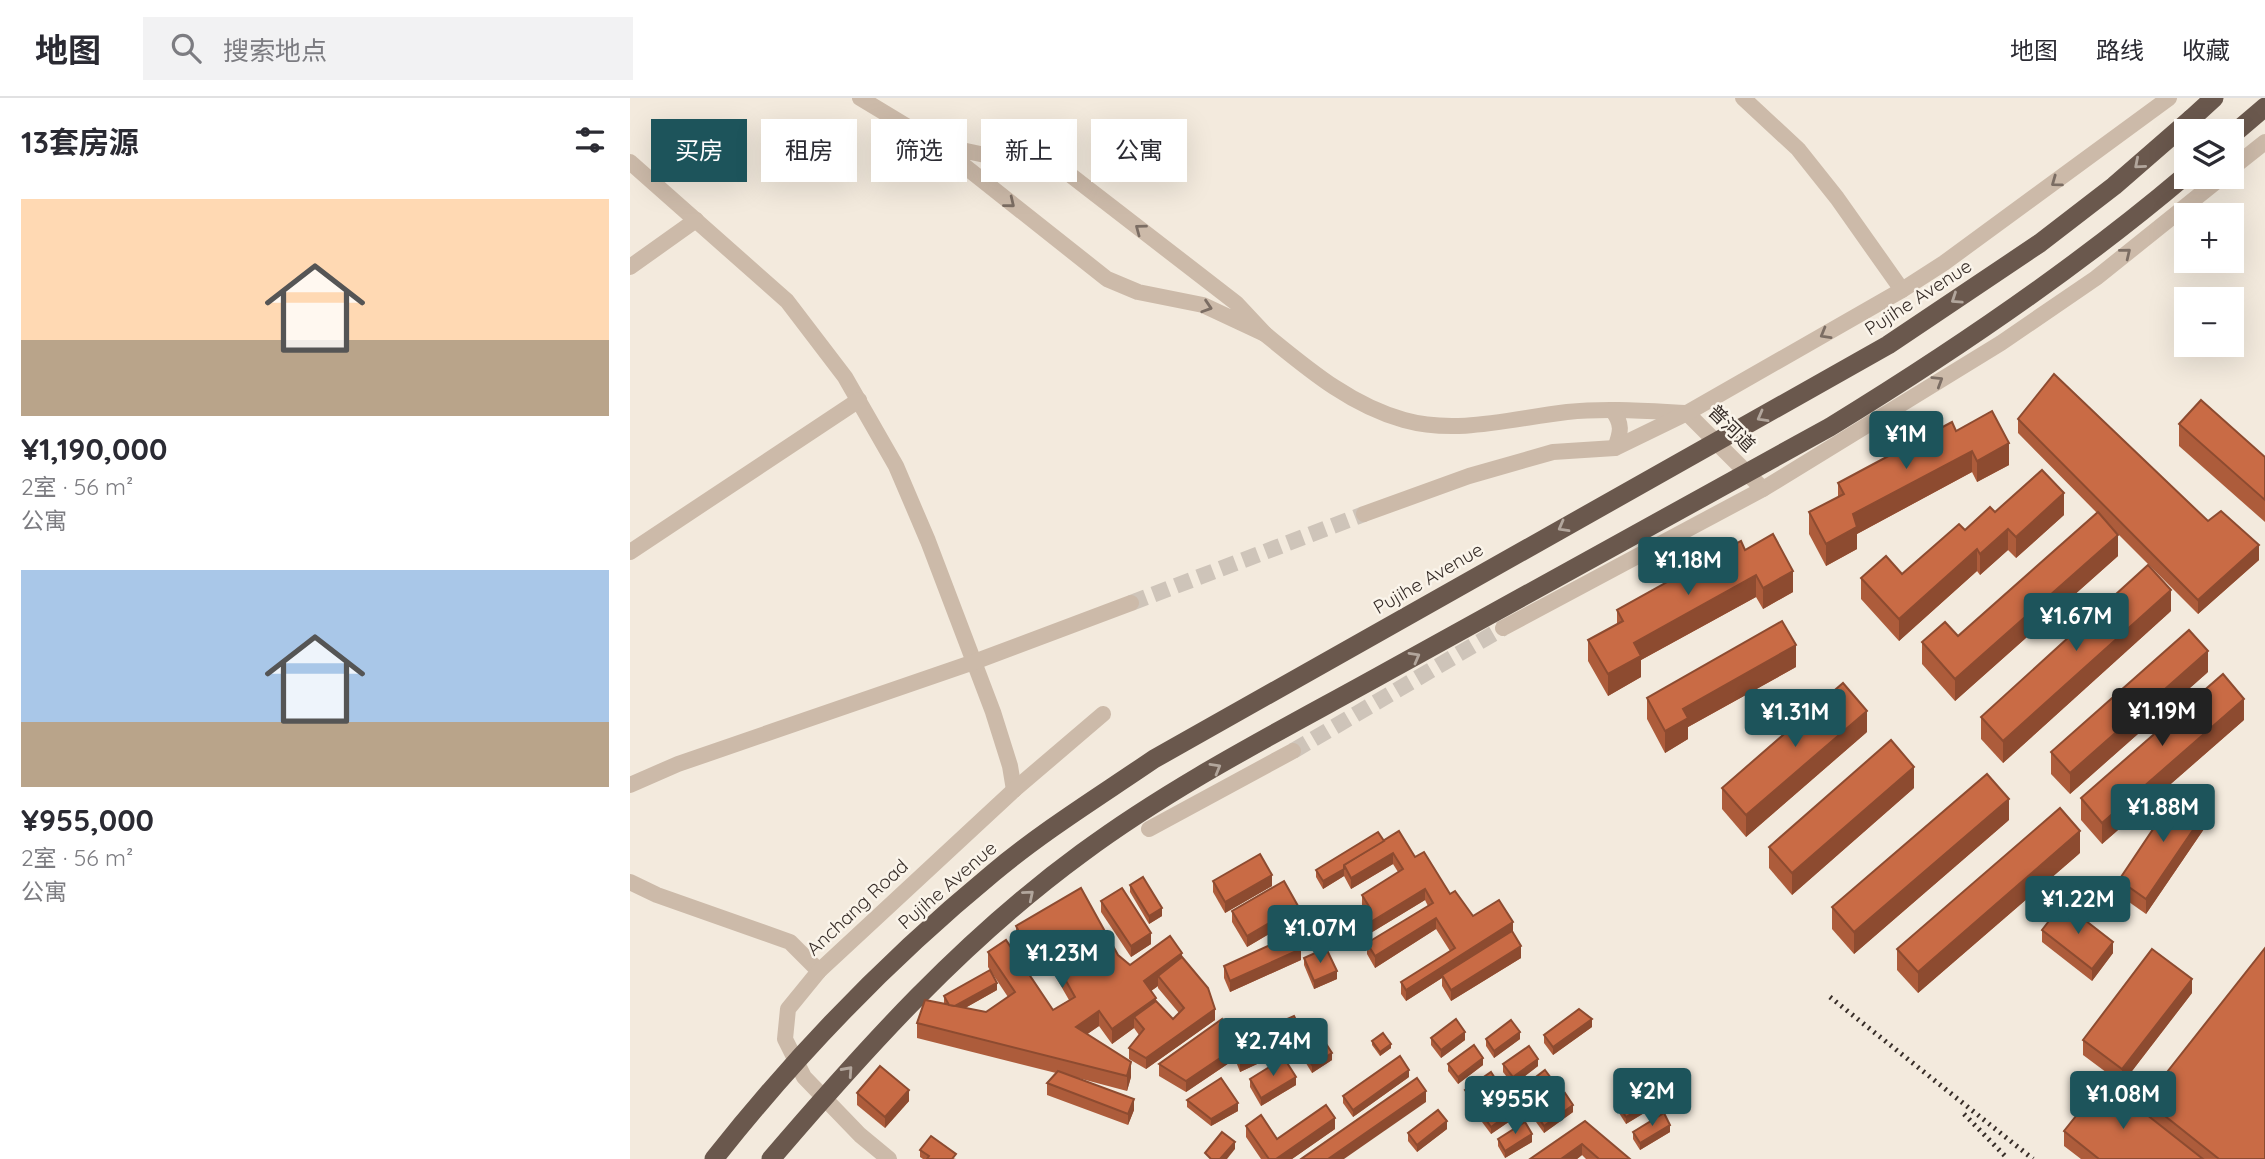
<!DOCTYPE html>
<html lang="zh">
<head>
<meta charset="utf-8">
<style>
	body { margin:0; font-family:Quicksand,"Noto Sans SC",sans-serif; background:#f2f2f3; color:#2b2b33; height:100vh; display:flex; flex-direction:column; font-size:26px; white-space:nowrap }
	* { box-sizing:border-box; margin:0 }
	p { font-size:23px; color:#7c7c81 }
	.icon { flex:none; width:38px; height:38px; fill:none; stroke:currentColor; stroke-width:2; stroke-linecap:round; stroke-linejoin:round }
	.map { position:relative; flex:1; overflow:hidden }
	.panel { display:flex; flex-direction:column; background:#fff; width:630px }
	.panel>* { flex:none }
	.top-card { position:absolute; left:21px; top:21px; width:665px; height:63px; display:flex; gap:14px }
	.tools { position:absolute; left:1544px; top:21px; display:grid; gap:14px }
	.tools a { display:grid; place-items:center; width:70px; height:70px; border-radius:0px; background:#fff; box-shadow:0 7px 28px #0002; font-size:35px }
	.price { position:absolute; translate:-50% -60px; padding:0 16px; border-radius:7px; background:#1d545b; color:#fff; font-size:23px; line-height:46px; filter:drop-shadow(0 2px 4px #0008) }
	.price::after { content:''; position:absolute; left:50%; top:42px; width:21px; height:16px; margin-left:-10px; background:inherit; clip-path:polygon(0 0,100% 0,50% 100%) }
	.price.on { background:#222; color:#fff }
	ul { padding:0; list-style:none }
	li { display:grid; align-content:center; gap:14px; height:371px; padding:0 21px }
	li span { display:grid; place-items:center; height:217px; border-radius:0px; color:#555 }
	li>.icon { margin-inline-start:auto }
	span .icon { width:126px; height:126px; fill:#fffc; stroke-width:1 }
	li b { font-size:30px }
	h2 { display:flex; justify-content:space-between; align-items:center; height:84px; padding:0 21px; font-size:30px }
	.chip { padding:0 24px; border-radius:0px; background:#fff; box-shadow:0 7px 28px #0002; font-size:24px; line-height:63px }
	.chip.on { background:#1d545b; color:#fff }
	header { display:flex; align-items:center; gap:42px; box-sizing:border-box; height:98px; padding:0 35px; background:#fff; border-bottom:2px solid #e1e1e2 }
	header strong { font-size:33px }
	nav { display:flex; gap:38px; margin-inline-start:auto; font-size:24px }
	.search { width:490px; height:63px; background:#f2f2f3; display:flex; align-items:center; gap:18px; box-sizing:border-box; padding:0 24px; border-radius:0px; color:#7c7c81; font-size:26px }
	main { display:flex; flex:1; min-height:0 }
	.map>svg:first-child { display:block }
	.lines { fill:none; stroke-linecap:round; stroke-linejoin:round }
	.minor-tunnel { stroke:#cec4b9; stroke-width:16; stroke-dasharray:16 8; stroke-linecap:butt }
	.minor { stroke:#ccbaa9; stroke-width:16 }
	.trunk { stroke:#6a584d; stroke-width:19 }
	.rail { stroke:#382e29; stroke-width:5; stroke-dasharray:2 5; stroke-linecap:butt }
	.trunk-bridge { stroke:#6a584d; stroke-width:19 }
	.wall { fill:#ad5c3b; fill-rule:evenodd }
	.shaded-wall { fill:#8d4b30 }
	.building { fill:#c96b45; stroke:#8d4b30; stroke-width:2 }
	.oneway { stroke:#b2a69c }
	.oneway2 { stroke:#7b6d63 }
	.labels { text-anchor:middle; stroke-width:5; stroke-linejoin:round; paint-order:stroke }
	.street-label { font-size:19px; fill:#382e29; stroke:#faf4ea }
</style>
</head>
<body>
<header>
<strong>地图</strong>
<div class="search"><svg class="icon" aria-label="search" viewBox="0 0 24 24"><circle cx="10" cy="10" r="6"/><path d="M15 15l6 6"/></svg>搜索地点</div>
<nav><a>地图</a><a>路线</a><a>收藏</a></nav>
</header>
<main>
<section class="panel">
<h2>13套房源<svg class="icon" aria-label="filters" viewBox="0 0 24 24"><path d="M4 7h16M4 17h16"/><circle cx="9" cy="7" r="2"/><circle cx="15" cy="17" r="2"/></svg></h2>
<ul>
<li><span style="background:linear-gradient(#ffd9b3 65%,#b9a48a 0)"><svg class="icon" aria-label="home" viewBox="0 0 24 24"><path d="M3 11l9-7 9 7M6 9v11h12V9"/></svg></span><div><b>¥1,190,000</b><p>2室 · 56 m²</p><p>公寓</p></div></li>
<li><span style="background:linear-gradient(#a9c7e8 70%,#b9a48a 0)"><svg class="icon" aria-label="home" viewBox="0 0 24 24"><path d="M3 11l9-7 9 7M6 9v11h12V9"/></svg></span><div><b>¥955,000</b><p>2室 · 56 m²</p><p>公寓</p></div></li>
</ul>
</section>
<div class="map">
<svg width="1635" height="1061" viewBox="0 0 1635 1061">
	<rect width="100%" height="100%" fill="#f3eadd"/>
	<g class="lines">
		<g class="minor-tunnel">
			<polyline points="501,505 734,416"/>
			<polyline points="663,653 873,530"/>
		</g>
		<g class="minor">
			<polyline points="230,0 308,47 477,181 508,194 573,207 635,236 606,205 430,69 416,62 355,57 308,47"/>
			<polyline points="1113,0 1168,51 1207,100 1272,192"/>
			<polyline points="0,64 157,203 215,279 266,368 298,443 363,614 380,668 384,692"/>
			<polyline points="1601,71 1635,44"/>
			<polyline points="0,169 66,122"/>
			<path d="M635,236C678,271 720,307 774,322C828,337 884,320 937,314C976,310 1016,313 1055,315"/>
			<path d="M982,312C993,326 991,334 985,350"/>
			<polyline points="1057,315 1133,391 1371,245 1466,180 1592,79"/>
			<polyline points="734,416 839,378 923,354 985,350 1057,315 1272,192 1314,165 1539,0"/>
			<polyline points="0,454 229,302"/>
			<polyline points="873,530 1133,391"/>
			<polyline points="0,687 48,666 344,564 501,505"/>
			<polyline points="519,731 663,653"/>
			<polyline points="0,784 27,797 160,844 189,873"/>
			<polyline points="259,1061 230,1037 174,979 155,941 158,911 189,873 384,692 473,616"/>
		</g>
		<g class="trunk">
			<polyline points="1561,21 1584,0"/>
			<polyline points="1601,38 1635,9"/>
		</g>
		<g class="rail">
			<polyline points="1200,899 1403,1061"/>
			<polyline points="1334,1016 1378,1061"/>
		</g>
		<g class="trunk-bridge">
			<path d="M84,1061C166,957 261,859 363,775C413,733 470,698 524,661L1258,247L1410,145L1484,88L1561,21"/>
			<path d="M141,1061C236,950 333,842 452,755C548,684 656,630 760,572C907,491 1053,410 1200,329C1324,253 1444,172 1556,77"/>
		</g>
	</g>
	<g class="wall">
		<polygon points="1388,321 1578,423 1629,462 1568,516 1475,423 1488,458 1325,603 1292,566 1292,544 1328,538 1467,415 1388,335"/>
		<polygon points="1549,326 1635,359 1635,424 1549,348"/>
		<polygon points="1326,333 1379,367 1347,384 1342,374 1227,436 1227,451 1196,468 1179,436 1179,414 1208,399 1208,385"/>
		<polygon points="1365,414 1434,417 1386,460 1378,452 1350,477 1347,473 1269,543 1231,501 1231,480 1272,476 1335,432"/>
		<polygon points="1115,452 1163,494 1133,511 1126,499 1011,562 1011,579 978,598 958,563 958,542 987,526 987,512"/>
		<polygon points="1541,513 1373,665 1351,641 1351,619"/>
		<polygon points="1166,569 1058,629 1058,641 1035,655 1017,621 1017,600"/>
		<polygon points="1578,574 1440,696 1421,676 1421,654"/>
		<polygon points="1614,622 1472,746 1451,722 1451,700"/>
		<polygon points="1237,634 1116,739 1092,711 1092,690"/>
		<polygon points="1284,690 1162,797 1139,770 1139,749"/>
		<polygon points="1379,722 1224,856 1202,831 1202,809"/>
		<polygon points="1578,725 1516,816 1489,797 1489,782"/>
		<polygon points="754,743 785,759 820,796 843,818 883,835 891,860 821,903 812,888 812,880 776,903 771,896 771,884 820,853 806,831 745,870 737,856 737,845 798,808 795,802 739,836 733,825 733,814 735,813 732,808 732,797 768,774 763,766 721,791 714,778 693,791 686,779 686,772"/>
		<polygon points="1450,755 1288,895 1267,872 1267,851"/>
		<polygon points="583,783 642,788 595,815 583,794"/>
		<polygon points="500,787 532,818 519,826 500,794"/>
		<polygon points="471,803 521,846 501,859 471,814"/>
		<polygon points="602,813 668,819 617,849 602,824"/>
		<path d="M386,828L488,857L500,867L552,859L585,922L516,971L499,961V950L509,937L504,930L482,946L469,928L457,936L501,979L497,993L448,980L504,1012L498,1027L417,997V985L426,975L287,940V925L314,906V898L367,892L335,910L356,914L378,899L358,869V854L423,912L439,902L413,857L398,866L386,843ZM528,888V890L549,915L543,921L526,903L521,893Z"/>
		<polygon points="1412,832 1483,855 1462,883 1412,844"/>
		<polygon points="674,860 707,881 684,891 674,867"/>
		<polygon points="671,862 600,894 594,880 594,868"/>
		<polygon points="1562,895 1492,986 1453,957 1453,942"/>
		<polygon points="962,929 923,957 914,945 914,937"/>
		<polygon points="801,940 835,942 811,960 801,947"/>
		<polygon points="856,941 890,941 864,960 856,948"/>
		<polygon points="742,943 761,950 750,958 742,947"/>
		<polygon points="603,945 672,945 610,974 605,961 556,994 529,978 529,966"/>
		<polygon points="671,950 702,962 682,975 671,957"/>
		<polygon points="818,966 853,967 828,986 818,973"/>
		<polygon points="873,966 908,968 883,987 873,974"/>
		<polygon points="779,979 723,1019 713,1005 713,998"/>
		<polygon points="620,981 666,987 631,1008 620,989"/>
		<polygon points="890,991 924,992 899,1011 890,998"/>
		<polygon points="835,992 870,996 845,1014 835,1000"/>
		<polygon points="227,995 279,1003 255,1030 227,1007"/>
		<polygon points="557,1002 608,1013 581,1028 557,1009"/>
		<polygon points="1515,1002 1635,1061 1451,1061 1434,1048 1434,1033 1515,1015"/>
		<polygon points="989,1008 1024,1009 996,1026 989,1015"/>
		<polygon points="943,1014 914,1035 906,1024 906,1016"/>
		<polygon points="852,1016 886,1019 861,1036 852,1024"/>
		<polygon points="955,1023 1000,1061 956,1061 952,1057 947,1061 900,1061"/>
		<polygon points="616,1028 647,1041 705,1031 662,1061 631,1061 616,1039"/>
		<polygon points="817,1031 787,1054 778,1043 778,1035"/>
		<polygon points="1003,1034 1040,1034 1010,1052 1003,1041"/>
		<polygon points="868,1041 902,1044 875,1060 868,1048"/>
		<polygon points="290,1052 326,1061 293,1061 290,1059"/>
	</g>
	<g class="shaded-wall">
		<polygon points="1379,345 1379,367 1347,384 1347,363"/>
		<polygon points="1342,353 1342,374 1227,436 1227,451 1196,468 1196,446 1223,416"/>
		<polygon points="1434,395 1434,417 1386,460 1386,439"/>
		<polygon points="1378,431 1378,452 1350,477 1350,456"/>
		<polygon points="1488,437 1488,458 1325,603 1325,581"/>
		<polygon points="1629,447 1629,462 1568,516 1568,502"/>
		<polygon points="1347,451 1347,473 1269,543 1269,521"/>
		<polygon points="1163,473 1163,494 1133,511 1133,490"/>
		<polygon points="1126,477 1126,499 1011,562 1011,579 978,598 978,576 1004,545"/>
		<polygon points="1541,492 1541,513 1373,665 1373,643"/>
		<polygon points="1166,547 1166,569 1058,629 1058,641 1035,655 1035,633 1053,611"/>
		<polygon points="1578,553 1578,574 1440,696 1440,675"/>
		<polygon points="1614,601 1614,622 1472,746 1472,725"/>
		<polygon points="1237,613 1237,634 1116,739 1116,717"/>
		<polygon points="1284,669 1284,690 1162,797 1162,775"/>
		<polygon points="1379,701 1379,722 1224,856 1224,834"/>
		<polygon points="1578,710 1578,725 1516,816 1516,801"/>
		<polygon points="1450,733 1450,755 1288,895 1288,874"/>
		<polygon points="763,755 763,766 721,791 721,780"/>
		<polygon points="714,771 714,778 693,791 693,783"/>
		<polygon points="642,777 642,788 595,815 595,804"/>
		<polygon points="795,791 795,802 739,836 739,825"/>
		<polygon points="668,808 668,819 617,849 617,838"/>
		<polygon points="532,810 532,818 519,826 519,818"/>
		<polygon points="806,820 806,831 745,870 745,858"/>
		<polygon points="883,824 883,835 812,877 812,880 776,903 776,892"/>
		<polygon points="521,835 521,846 501,859 501,848"/>
		<polygon points="413,842 413,857 398,866 398,851"/>
		<polygon points="1483,844 1483,855 1462,883 1462,871"/>
		<polygon points="891,848 891,860 821,903 821,892"/>
		<polygon points="671,851 671,862 600,894 600,883"/>
		<polygon points="552,855 552,870 528,878 528,888 514,898 514,883"/>
		<polygon points="707,873 707,881 684,891 684,883"/>
		<polygon points="1562,881 1562,895 1492,986 1492,971"/>
		<polygon points="367,885 367,892 321,918 321,911"/>
		<polygon points="526,900 526,915 504,919 504,930 482,946 482,931"/>
		<polygon points="585,911 585,922 516,971 516,960"/>
		<polygon points="469,913 469,928 446,944 446,929"/>
		<polygon points="962,921 962,929 923,957 923,949"/>
		<polygon points="672,934 672,945 610,974 610,962"/>
		<polygon points="835,934 835,942 811,960 811,952"/>
		<polygon points="890,934 890,941 864,960 864,953"/>
		<polygon points="761,946 761,950 750,958 750,954"/>
		<polygon points="605,950 605,961 556,994 556,983"/>
		<polygon points="702,955 702,962 682,975 682,967"/>
		<polygon points="853,960 853,967 828,986 828,979"/>
		<polygon points="908,961 908,968 883,987 883,979"/>
		<polygon points="501,964 501,979 497,993 497,978"/>
		<polygon points="779,972 779,979 723,1019 723,1012"/>
		<polygon points="666,979 666,987 631,1008 631,1000"/>
		<polygon points="924,984 924,992 899,1011 899,1003"/>
		<polygon points="870,988 870,996 845,1014 845,1006"/>
		<polygon points="279,992 279,1003 255,1030 255,1019"/>
		<polygon points="796,993 796,1004 714,1061 698,1061"/>
		<polygon points="504,1001 504,1012 498,1027 498,1016"/>
		<polygon points="1024,1002 1024,1009 996,1026 996,1019"/>
		<polygon points="608,1005 608,1013 581,1028 581,1021"/>
		<polygon points="943,1007 943,1014 914,1035 914,1028"/>
		<polygon points="886,1011 886,1019 861,1036 861,1029"/>
		<polygon points="705,1020 705,1031 662,1061 646,1061"/>
		<polygon points="817,1023 817,1031 787,1054 787,1047"/>
		<polygon points="1040,1027 1040,1034 1010,1052 1010,1045"/>
		<polygon points="902,1036 902,1044 875,1060 875,1053"/>
		<polygon points="605,1044 605,1051 597,1061 590,1061"/>
		<polygon points="952,1046 952,1057 947,1061 931,1061"/>
	</g>
	<g class="building">
		<polygon points="1424,276 1578,423 1591,413 1629,447 1568,502 1388,321"/>
		<polygon points="1571,302 1635,359 1635,402 1549,326"/>
		<polygon points="1362,313 1379,345 1347,363 1342,353 1223,416 1227,429 1196,446 1179,414 1214,396 1208,385 1322,324 1326,333"/>
		<polygon points="1412,372 1434,395 1386,439 1378,431 1350,456 1347,451 1269,521 1231,480 1256,458 1272,476 1329,426 1335,432 1360,409 1365,414"/>
		<polygon points="1468,414 1488,437 1325,581 1292,544 1315,524 1328,538"/>
		<polygon points="1143,436 1163,473 1133,490 1126,477 1004,545 1011,558 978,576 958,542 993,523 987,512 1111,443 1115,452"/>
		<polygon points="1518,467 1541,492 1373,643 1351,619"/>
		<polygon points="1152,523 1166,547 1053,611 1058,620 1035,633 1017,600"/>
		<polygon points="1559,532 1578,553 1440,675 1421,654"/>
		<polygon points="1593,576 1614,601 1472,725 1451,700"/>
		<polygon points="1213,585 1237,613 1116,717 1092,690"/>
		<polygon points="1261,642 1284,669 1162,775 1139,749"/>
		<polygon points="1357,676 1379,701 1224,834 1202,809"/>
		<polygon points="1550,691 1578,710 1516,801 1489,782"/>
		<polygon points="1430,710 1450,733 1288,874 1267,851"/>
		<polygon points="769,733 785,759 794,754 820,796 825,793 843,818 869,802 883,824 776,892 771,884 825,850 806,820 745,858 737,845 803,805 795,791 739,825 733,814 740,810 732,797 773,771 763,755 721,780 714,767"/>
		<polygon points="748,734 754,743 714,767 714,771 693,783 686,772"/>
		<polygon points="630,756 642,777 595,804 583,783"/>
		<polygon points="513,779 532,810 519,818 500,787"/>
		<polygon points="654,783 668,808 617,838 602,813"/>
		<polygon points="451,790 488,857 500,867 540,838 552,855 514,883 526,900 482,931 469,913 446,929 501,964 497,978 287,925 295,902 356,914 385,894 358,854 376,842 423,912 445,899 413,842 398,851 386,828"/>
		<polygon points="492,790 521,835 501,848 471,803"/>
		<polygon points="1433,805 1483,844 1462,871 1412,832"/>
		<polygon points="882,833 891,848 821,892 812,877"/>
		<polygon points="664,836 671,851 600,883 594,868"/>
		<polygon points="696,850 707,873 684,883 674,860"/>
		<polygon points="1635,850 1635,1061 1589,1061 1515,1002"/>
		<polygon points="1522,851 1562,881 1492,971 1453,942"/>
		<polygon points="552,859 578,890 585,911 516,960 499,950 514,931 504,919 526,903 543,921 554,910 528,878"/>
		<polygon points="360,872 367,885 325,908 319,907 314,898"/>
		<polygon points="949,911 962,921 923,949 914,937"/>
		<polygon points="664,918 672,934 610,962 605,950 556,983 529,966 592,921 603,945"/>
		<polygon points="826,921 835,934 811,952 801,940"/>
		<polygon points="881,922 890,934 864,953 856,941"/>
		<polygon points="753,935 761,946 750,954 742,943"/>
		<polygon points="691,938 702,955 682,967 671,950"/>
		<polygon points="844,947 853,960 828,979 818,966"/>
		<polygon points="899,948 908,961 883,979 873,966"/>
		<polygon points="770,958 779,972 723,1012 713,998"/>
		<polygon points="654,960 666,979 631,1000 620,981"/>
		<polygon points="250,968 279,992 255,1019 227,995"/>
		<polygon points="915,972 924,984 899,1003 890,991"/>
		<polygon points="428,973 504,1001 498,1016 417,985"/>
		<polygon points="861,974 870,988 845,1006 835,992"/>
		<polygon points="591,980 608,1005 581,1021 557,1002"/>
		<polygon points="787,980 796,993 698,1061 671,1061"/>
		<polygon points="1474,983 1573,1061 1469,1061 1434,1033"/>
		<polygon points="1018,990 1024,1002 996,1019 989,1008"/>
		<polygon points="935,995 943,1007 914,1028 906,1016"/>
		<polygon points="877,999 886,1011 861,1029 852,1016"/>
		<polygon points="696,1007 705,1020 646,1061 639,1061 616,1028 631,1017 647,1041"/>
		<polygon points="808,1012 817,1023 787,1047 778,1035"/>
		<polygon points="1034,1015 1040,1027 1010,1045 1003,1034"/>
		<polygon points="955,1023 1000,1061 969,1061 952,1046 931,1061 900,1061"/>
		<polygon points="895,1024 902,1036 875,1053 868,1041"/>
		<polygon points="592,1034 605,1044 590,1061 581,1061 575,1055"/>
		<polygon points="301,1038 326,1056 322,1061 297,1061 299,1058 290,1052"/>
	</g>
	<defs><path id="oneway-chevron" d="M-2-3.5L2.5 0L-2 3.5" fill="none" stroke-width="1.6" stroke-linecap="round" stroke-linejoin="round" transform="scale(1.75)"/></defs>
	<g class="oneway">
		<use href="#oneway-chevron" transform="translate(1509 66) rotate(139)"/>
		<use href="#oneway-chevron" transform="translate(1326 201) rotate(146)"/>
		<use href="#oneway-chevron" transform="translate(1132 319) rotate(151)"/>
		<use href="#oneway-chevron" transform="translate(933 429) rotate(151)"/>
		<use href="#oneway-chevron" transform="translate(785 559) rotate(-29)"/>
		<use href="#oneway-chevron" transform="translate(586 670) rotate(-30)"/>
		<use href="#oneway-chevron" transform="translate(399 797) rotate(-40)"/>
		<use href="#oneway-chevron" transform="translate(218 973) rotate(-48)"/>
	</g>
	<g class="oneway2">
		<use href="#oneway-chevron" transform="translate(1426 84) rotate(144)"/>
		<use href="#oneway-chevron" transform="translate(380 105) rotate(39)"/>
		<use href="#oneway-chevron" transform="translate(510 131) rotate(-143)"/>
		<use href="#oneway-chevron" transform="translate(1496 155) rotate(-39)"/>
		<use href="#oneway-chevron" transform="translate(577 209) rotate(18)"/>
		<use href="#oneway-chevron" transform="translate(1195 236) rotate(150)"/>
		<use href="#oneway-chevron" transform="translate(1308 283) rotate(-32)"/>
	</g>
	<g class="labels">
		<g class="street-label">
			<text transform="translate(1288 199) rotate(-33)" y="7">Pujihe Avenue</text>
			<text transform="translate(1102 330) rotate(45)" y="7">普河道</text>
			<text transform="translate(798 480) rotate(-30)" y="7">Pujihe Avenue</text>
			<text transform="translate(317 787) rotate(-41)" y="7">Pujihe Avenue</text>
			<text transform="translate(227 809) rotate(-43)" y="7">Anchang Road</text>
		</g>
	</g>
</svg>
<div class="tools">
<a><svg class="icon" aria-label="layers" viewBox="0 0 24 24"><path d="M12 4l9 5-9 5-9-5zM3 14l9 5 9-5"/></svg></a>
<a>+</a>
<a>−</a>
</div>
<b class="price" style="left:1276px;top:373px">¥1M</b>
<b class="price" style="left:1058px;top:499px">¥1.18M</b>
<b class="price" style="left:1446px;top:555px">¥1.67M</b>
<b class="price on" style="left:1532px;top:650px">¥1.19M</b>
<b class="price" style="left:1165px;top:651px">¥1.31M</b>
<b class="price" style="left:1533px;top:746px">¥1.88M</b>
<b class="price" style="left:1448px;top:838px">¥1.22M</b>
<b class="price" style="left:690px;top:867px">¥1.07M</b>
<b class="price" style="left:432px;top:892px">¥1.23M</b>
<b class="price" style="left:643px;top:980px">¥2.74M</b>
<b class="price" style="left:1022px;top:1030px">¥2M</b>
<b class="price" style="left:1493px;top:1033px">¥1.08M</b>
<b class="price" style="left:885px;top:1038px">¥955K</b>
<div class="top-card">
<a class="chip on">买房</a>
<a class="chip">租房</a>
<a class="chip">筛选</a>
<a class="chip">新上</a>
<a class="chip">公寓</a>
</div>
</div>
</main>
</body>
</html>
